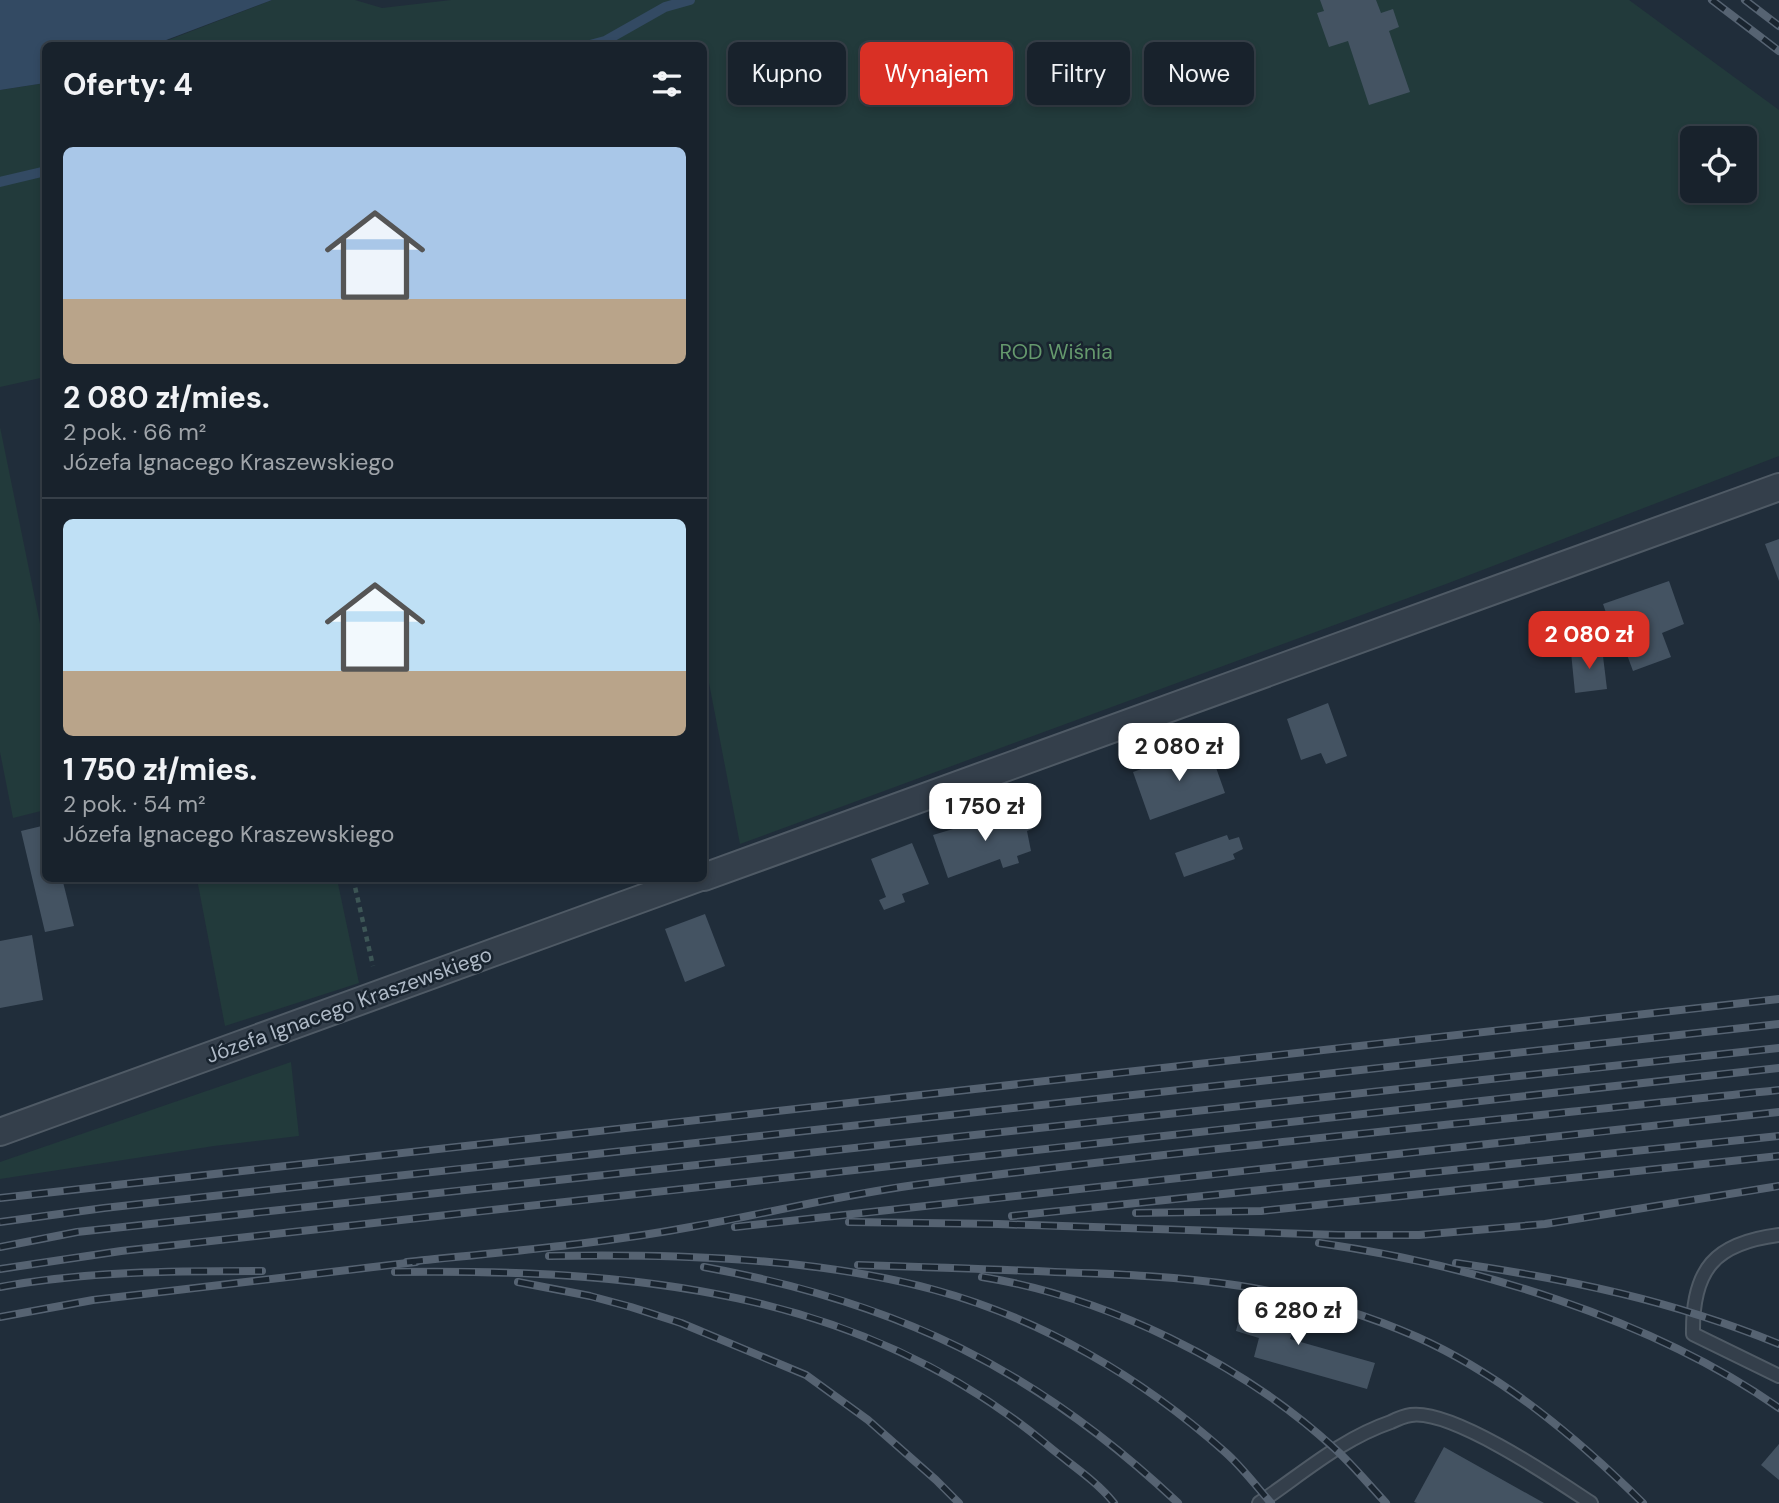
<!DOCTYPE html>
<html lang="pl">
<head>
<meta charset="utf-8">
<style>
	body { margin:0; font-family:"DM Sans",sans-serif; background:#212a34; color:#f1f3f6; height:100vh; display:flex; flex-direction:column; font-size:26px; white-space:nowrap }
	* { box-sizing:border-box; margin:0 }
	p { font-size:23px; color:#9fa4a9 }
	.icon { flex:none; width:38px; height:38px; fill:none; stroke:currentColor; stroke-width:2; stroke-linecap:round; stroke-linejoin:round }
	.map { position:relative; flex:1; overflow:hidden }
	.drawer { position:absolute; left:42px; top:42px; width:665px; height:840px; display:flex; flex-direction:column; background:#18222c; border-radius:10px; box-shadow:0 4px 10px #0003,0 0 0 2px #363f48 }
	.drawer>* { flex:none }
	.hud { position:absolute; left:728px; top:42px; width:665px; height:63px; display:flex; gap:14px }
	.buttons { position:absolute; left:1680px; top:126px; display:grid; gap:14px }
	.buttons a { display:grid; place-items:center; width:77px; height:77px; border-radius:10px; background:#18222c; box-shadow:0 4px 10px #0003,0 0 0 2px #363f48; font-size:35px }
	.price { position:absolute; translate:-50% -60px; padding:0 16px; border-radius:14px; background:#fff; color:#222; font-size:23px; line-height:46px; filter:drop-shadow(0 2px 4px #0008) }
	.price::after { content:''; position:absolute; left:50%; top:42px; width:21px; height:16px; margin-left:-10px; background:inherit; clip-path:polygon(0 0,100% 0,50% 100%) }
	.price.on { background:#d93025; color:#fff }
	ul { padding:0; list-style:none }
	li { display:grid; align-content:center; gap:14px; height:371px; padding:0 21px }
	li+li { border-top:2px solid #363f48 }
	li span { display:grid; place-items:center; height:217px; border-radius:10px; color:#555 }
	li>.icon { margin-inline-start:auto }
	span .icon { width:126px; height:126px; fill:#fffc; stroke-width:1 }
	li b { font-size:30px }
	h2 { display:flex; justify-content:space-between; align-items:center; height:84px; padding:0 21px; font-size:30px }
	.chip { padding:0 24px; border-radius:10px; background:#18222c; box-shadow:0 4px 10px #0003,0 0 0 2px #363f48; font-size:24px; line-height:63px }
	.chip.on { background:#d93025; color:#fff }
	.map>svg:first-child { display:block }
	.green { fill:#223a3b; fill-rule:evenodd }
	.water { fill:#334a63 }
	.lines { fill:none; stroke-linecap:round; stroke-linejoin:round }
	.stream { stroke:#334a63; stroke-width:10 }
	.building { fill:#445362 }
	.lane-casing { stroke:#4f5a65; stroke-width:16 }
	.street-casing { stroke:#4f5a65; stroke-width:30 }
	.path { stroke:#3d5656; stroke-width:4.5; stroke-dasharray:5 5; stroke-linecap:butt }
	.lane { stroke:#343f4b; stroke-width:12 }
	.street { stroke:#343f4b; stroke-width:26 }
	.rail-casing { stroke:#566372; stroke-width:8 }
	.rail { stroke:#19242f; stroke-width:5; stroke-dasharray:16; stroke-linecap:butt }
	.labels { text-anchor:middle; stroke-width:5; stroke-linejoin:round; paint-order:stroke }
	.park-label { font-size:21px; fill:#65996d; stroke:#19242f }
	.street-label { font-size:21px; fill:#afbac7; stroke:#19242f }
</style>
</head>
<body>
<div class="map">
<svg width="1779" height="1503" viewBox="0 0 1779 1503">
	<rect width="100%" height="100%" fill="#202d3a"/>
	<g class="green">
		<path d="M272,0H355L382,8L451,0H1629L1779,110V456L1446,584L740,844L704,657V46H153ZM1692,138H1745V191H1692Z"/>
		<polygon points="45,83 45,377 0,387 0,90"/>
		<polygon points="0,427 45,648 45,810 13,818 0,752"/>
		<polygon points="197,879 337,879 359,983 225,1026"/>
		<polygon points="291,1062 299,1136 214,1146 0,1179 0,1162"/>
	</g>
	<polygon class="water" points="0,0 272,0 153,45 46,46 45,83 0,90"/>
	<g class="lines">
		<g class="stream">
			<polyline points="586,46 605,41 665,7 690,0"/>
			<polyline points="0,182 46,171"/>
		</g>
	</g>
	<g class="building">
		<polygon points="1320,0 1376,0 1381,13 1393,9 1399,27 1389,31 1410,92 1369,105 1348,41 1329,47 1317,13 1324,11"/>
		<polygon points="1779,539 1779,581 1765,544"/>
		<polygon points="1669,581 1684,624 1662,633 1671,657 1633,671 1626,652 1641,647 1639,642 1618,647 1603,604"/>
		<polygon points="1602,648 1607,689 1575,693 1571,652"/>
		<polygon points="1328,703 1347,756 1326,764 1321,753 1301,760 1287,719"/>
		<polygon points="1208,745 1225,793 1150,820 1133,772"/>
		<polygon points="1026,807 1032,829 1027,831 1031,851 1017,856 1019,863 1003,868 1000,859 948,878 933,835"/>
		<polygon points="46,825 46,878 62,878 74,926 45,932 21,831"/>
		<polygon points="1227,835 1229,840 1239,837 1243,849 1233,854 1235,859 1184,877 1175,853"/>
		<polygon points="912,843 929,884 902,894 905,902 884,910 879,900 886,897 871,859"/>
		<polygon points="705,914 725,966 685,982 665,929"/>
		<polygon points="32,935 43,1000 0,1008 0,941"/>
		<polygon points="1244,1300 1298,1315 1290,1339 1375,1363 1367,1389 1254,1357 1259,1338 1236,1331"/>
		<polygon points="1779,1444 1779,1480 1761,1465"/>
		<polygon points="1444,1447 1544,1503 1417,1503 1414,1502"/>
	</g>
	<g class="lines">
		<g class="lane-casing">
			<g id="lane">
				<path d="M1779,1235C1715,1243 1692,1269 1693,1334L1779,1376"/>
				<path d="M1259,1503C1302,1474 1341,1439 1391,1422C1397,1419 1404,1416 1411,1415C1452,1409 1555,1479 1591,1503"/>
			</g>
		</g>
		<g class="street-casing">
			<g id="street">
				<polyline points="704,877 1779,487"/>
				<polyline points="0,1132 698,878"/>
			</g>
		</g>
		<polyline class="path" points="353,878 373,966"/>
		<use href="#lane" class="lane"/>
		<use href="#street" class="street"/>
		<g class="rail-casing">
			<g id="rail">
				<polyline points="1712,0 1779,51"/>
				<polyline points="1745,0 1779,26"/>
				<polyline points="0,1198 1779,999"/>
				<polyline points="1136,1213 1261,1211 1779,1156"/>
				<polyline points="1012,1216 1779,1136"/>
				<polyline points="0,1222 104,1208 1779,1024"/>
				<polyline points="849,1222 998,1224 1338,1235 1419,1235 1545,1224 1779,1186"/>
				<polyline points="735,1227 1779,1112"/>
				<path d="M1319,1243C1473,1265 1650,1318 1779,1408"/>
				<polyline points="0,1247 77,1232 123,1227 1779,1048"/>
				<path d="M549,1256C674,1254 814,1257 935,1290C1042,1319 1142,1378 1225,1452C1242,1467 1256,1486 1271,1503"/>
				<path d="M407,1262C503,1252 601,1244 696,1226C769,1213 841,1195 915,1185C1202,1148 1491,1121 1779,1090"/>
				<path d="M1456,1263C1568,1279 1674,1301 1779,1344"/>
				<path d="M858,1265C924,1267 989,1269 1055,1272C1186,1276 1295,1283 1417,1337C1502,1375 1577,1438 1643,1503"/>
				<path d="M704,1267C896,1302 1035,1368 1178,1503"/>
				<polyline points="0,1269 121,1251 1779,1068"/>
				<path d="M395,1272C629,1269 858,1288 1046,1444C1068,1463 1096,1480 1114,1503"/>
				<path d="M982,1277C1106,1297 1242,1363 1334,1448C1353,1465 1369,1485 1386,1503"/>
				<polyline points="518,1282 590,1296 631,1307 681,1323 806,1375 868,1420 936,1480 959,1503"/>
				<path d="M0,1287C87,1271 174,1271 262,1271"/>
				<polyline points="0,1317 93,1300 416,1262"/>
			</g>
		</g>
		<use href="#rail" class="rail"/>
	</g>
	<g class="labels">
		<g class="park-label">
			<text x="1056" y="359">ROD Wiśnia</text>
		</g>
		<g class="street-label">
			<text transform="translate(349 1005) rotate(-20)" y="7">Józefa Ignacego Kraszewskiego</text>
		</g>
	</g>
</svg>
<div class="buttons">
<a><svg class="icon" aria-label="locate" viewBox="0 0 24 24"><circle cx="12" cy="12" r="6"/><path d="M12 2v4M12 18v4M2 12h4M18 12h4"/></svg></a>
</div>
<b class="price on" style="left:1589px;top:671px">2 080 zł</b>
<b class="price" style="left:1179px;top:783px">2 080 zł</b>
<b class="price" style="left:985px;top:843px">1 750 zł</b>
<b class="price" style="left:1298px;top:1347px">6 280 zł</b>
<div class="hud">
<a class="chip">Kupno</a>
<a class="chip on">Wynajem</a>
<a class="chip">Filtry</a>
<a class="chip">Nowe</a>
</div>
<section class="drawer">
<h2>Oferty: 4<svg class="icon" aria-label="filters" viewBox="0 0 24 24"><path d="M4 7h16M4 17h16"/><circle cx="9" cy="7" r="2"/><circle cx="15" cy="17" r="2"/></svg></h2>
<ul>
<li><span style="background:linear-gradient(#a9c7e8 70%,#b9a48a 0)"><svg class="icon" aria-label="home" viewBox="0 0 24 24"><path d="M3 11l9-7 9 7M6 9v11h12V9"/></svg></span><div><b>2 080 zł/mies.</b><p>2 pok. · 66 m²</p><p>Józefa Ignacego Kraszewskiego</p></div></li>
<li><span style="background:linear-gradient(#bfe0f5 70%,#b9a48a 0)"><svg class="icon" aria-label="home" viewBox="0 0 24 24"><path d="M3 11l9-7 9 7M6 9v11h12V9"/></svg></span><div><b>1 750 zł/mies.</b><p>2 pok. · 54 m²</p><p>Józefa Ignacego Kraszewskiego</p></div></li>
</ul>
</section>
</div>
</body>
</html>
